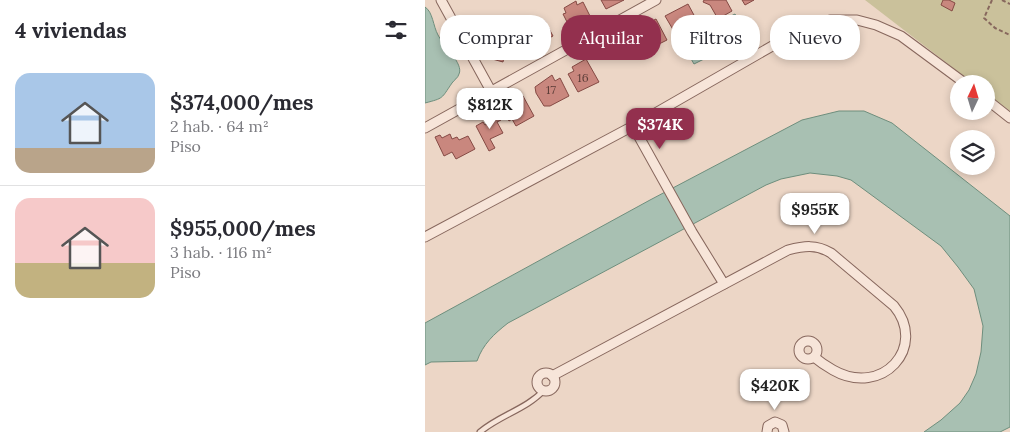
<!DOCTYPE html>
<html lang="es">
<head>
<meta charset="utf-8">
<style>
	body { margin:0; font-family:Lora,serif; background:#f2f2f3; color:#2b2b33; height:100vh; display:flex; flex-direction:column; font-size:19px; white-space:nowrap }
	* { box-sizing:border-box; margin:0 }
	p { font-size:16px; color:#7c7c81 }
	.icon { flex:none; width:28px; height:28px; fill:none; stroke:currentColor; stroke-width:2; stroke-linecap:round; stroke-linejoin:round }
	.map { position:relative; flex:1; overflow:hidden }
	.drawer { display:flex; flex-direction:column; background:#fff; width:425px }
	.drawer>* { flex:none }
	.top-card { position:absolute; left:15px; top:15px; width:475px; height:45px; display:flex; gap:10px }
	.needle { width:32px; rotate:4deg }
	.controls { position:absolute; left:525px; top:75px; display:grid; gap:10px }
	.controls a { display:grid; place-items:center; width:45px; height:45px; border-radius:50%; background:#fff; box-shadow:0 2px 8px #0003; font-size:25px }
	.price { position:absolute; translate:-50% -42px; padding:0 11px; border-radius:10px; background:#fff; color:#222; font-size:16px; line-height:32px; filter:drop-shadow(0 1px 2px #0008) }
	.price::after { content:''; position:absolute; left:50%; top:30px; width:15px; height:11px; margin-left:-8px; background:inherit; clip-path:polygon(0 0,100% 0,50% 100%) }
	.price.on { background:#93304e; color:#fff }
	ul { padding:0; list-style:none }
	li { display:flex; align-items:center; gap:15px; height:125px; padding:0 15px }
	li+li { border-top:1px solid #e1e1e2 }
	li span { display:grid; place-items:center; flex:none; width:140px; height:100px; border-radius:15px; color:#555 }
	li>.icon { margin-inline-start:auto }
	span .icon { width:60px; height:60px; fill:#fffc; stroke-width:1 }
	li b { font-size:21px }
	h2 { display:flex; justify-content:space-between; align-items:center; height:60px; padding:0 15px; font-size:21px }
	.chip { padding:0 18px; border-radius:20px; background:#fff; box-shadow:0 2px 8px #0003; font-size:18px; line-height:45px }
	.chip.on { background:#93304e; color:#fff }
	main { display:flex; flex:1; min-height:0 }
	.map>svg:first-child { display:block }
	.green { fill:#cac19b }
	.water { fill:#a8c0b2; stroke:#6e8e7d }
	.building { fill:#c9877e; stroke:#854a44 }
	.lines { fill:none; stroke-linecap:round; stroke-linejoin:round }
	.service-casing { stroke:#87675d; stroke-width:7 }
	.minor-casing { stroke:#87675d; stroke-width:11 }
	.path { stroke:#87675d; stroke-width:2; stroke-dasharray:4 2.5; stroke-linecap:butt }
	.service { stroke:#f7e5d9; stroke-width:4.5 }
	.minor { stroke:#f7e5d9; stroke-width:9 }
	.labels { text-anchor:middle; stroke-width:4; stroke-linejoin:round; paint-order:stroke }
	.number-label { font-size:12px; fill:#5c3d38 }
</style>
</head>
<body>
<main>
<section class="drawer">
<h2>4 viviendas<svg class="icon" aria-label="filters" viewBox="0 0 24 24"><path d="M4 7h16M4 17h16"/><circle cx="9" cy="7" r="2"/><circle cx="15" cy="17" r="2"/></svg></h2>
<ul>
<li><span style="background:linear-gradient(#a9c7e8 75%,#b9a48a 0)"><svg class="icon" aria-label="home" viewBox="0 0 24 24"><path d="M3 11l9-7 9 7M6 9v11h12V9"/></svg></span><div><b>$374,000/mes</b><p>2 hab. · 64 m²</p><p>Piso</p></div></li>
<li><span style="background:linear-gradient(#f6c9c9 65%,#c2b280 0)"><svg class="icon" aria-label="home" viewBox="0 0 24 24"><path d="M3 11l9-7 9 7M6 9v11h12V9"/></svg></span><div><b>$955,000/mes</b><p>3 hab. · 116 m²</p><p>Piso</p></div></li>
</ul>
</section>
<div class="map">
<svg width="585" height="432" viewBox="0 0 585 432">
	<rect width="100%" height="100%" fill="#ecd6c6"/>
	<polygon class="green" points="440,0 585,0 585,111 561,93 561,84 549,84"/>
	<g class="water">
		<path d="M0,7C8,12 8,26 13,35C18,45 39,64 34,74C33,78 29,80 27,83C16,99 19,98 0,103Z"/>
		<polygon points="310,14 321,34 317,37 306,16"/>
		<polygon points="279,50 283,57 269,64 265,57"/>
		<path d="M414,111H439L467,123L585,216V427L575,432H499L516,420L535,403L544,390L551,374L556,352L558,326L549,289L533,267L516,246L426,180L412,176L385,173L356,179L341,185L83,323C69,334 58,344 52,361L6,362L0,365V323L225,200L377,120Z"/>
	</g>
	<g class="building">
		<polygon points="176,0 199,0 181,9"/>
		<polygon points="279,0 301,0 307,11 293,19 285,5 278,2"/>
		<polygon points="317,0 329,0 320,5"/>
		<polygon points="518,0 524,0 530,3 527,11 516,5"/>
		<polygon points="151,1 152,5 158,2 166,18 145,28 138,14 141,13 139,8"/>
		<polygon points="263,4 270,17 264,20 267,28 255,34 254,31 250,33 240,16"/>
		<polygon points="231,19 242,40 222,50 211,29"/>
		<polygon points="120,21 128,36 107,47 101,35 107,32 105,28"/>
		<polygon points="83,29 92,32 85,59 79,57 78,62 60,57 62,52 56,51 58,42 74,47 75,44 79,45"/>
		<polygon points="161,59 174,82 153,92 143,74 149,71 147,67"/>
		<polygon points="127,75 130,81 135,78 144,96 125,106 119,106 111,93 110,87"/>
		<polygon points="94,95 96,98 98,96 109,116 91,126 87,119 84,121 80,113 83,111 82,110 86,108 84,106 87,104 85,100"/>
		<polygon points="71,111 76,120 72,122 78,133 65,139 70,148 64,151 51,126 58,122 60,125 64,123 61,116"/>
		<polygon points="25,134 27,139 32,137 34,140 43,136 50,149 31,159 27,152 19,156 10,137 15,135 17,138"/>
	</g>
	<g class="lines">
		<g class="service-casing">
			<path id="service" d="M55,432C75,415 102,409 119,390"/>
		</g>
		<g class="minor-casing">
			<g id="minor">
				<polyline points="16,0 66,91"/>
				<polyline points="561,99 585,118"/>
				<polyline points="208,126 267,232 299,284"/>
				<polyline points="0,128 231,0"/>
				<polyline points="0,237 208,126 356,41 392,23 405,20 432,20 451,25 476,36 541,84"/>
				<circle cx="383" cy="350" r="9"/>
				<circle cx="121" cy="382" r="9"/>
				<path d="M127,376L363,250C379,246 391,244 406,253L469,306C503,347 457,398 408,370C401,366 395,362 389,357"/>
				<polyline points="342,432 343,426 350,422 357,425 359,432"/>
			</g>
		</g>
		<g class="path">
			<polyline points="567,0 559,18 570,28 585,35"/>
			<polyline points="577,0 585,4"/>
		</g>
		<use href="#service" class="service"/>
		<use href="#minor" class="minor"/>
	</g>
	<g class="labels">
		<g class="number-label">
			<text x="158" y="82">16</text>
			<text x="126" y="94">17</text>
		</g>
	</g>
</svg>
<div class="controls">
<a><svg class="needle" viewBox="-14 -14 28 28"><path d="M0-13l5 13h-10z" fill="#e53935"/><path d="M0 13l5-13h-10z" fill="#7c7c81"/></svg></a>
<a><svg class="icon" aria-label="layers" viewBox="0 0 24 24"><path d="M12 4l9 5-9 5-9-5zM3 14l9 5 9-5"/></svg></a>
</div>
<b class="price" style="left:65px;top:130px">$812K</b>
<b class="price on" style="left:235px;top:150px">$374K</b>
<b class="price" style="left:390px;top:235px">$955K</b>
<b class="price" style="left:350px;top:411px">$420K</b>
<div class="top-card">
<a class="chip">Comprar</a>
<a class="chip on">Alquilar</a>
<a class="chip">Filtros</a>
<a class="chip">Nuevo</a>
</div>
</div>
</main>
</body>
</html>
